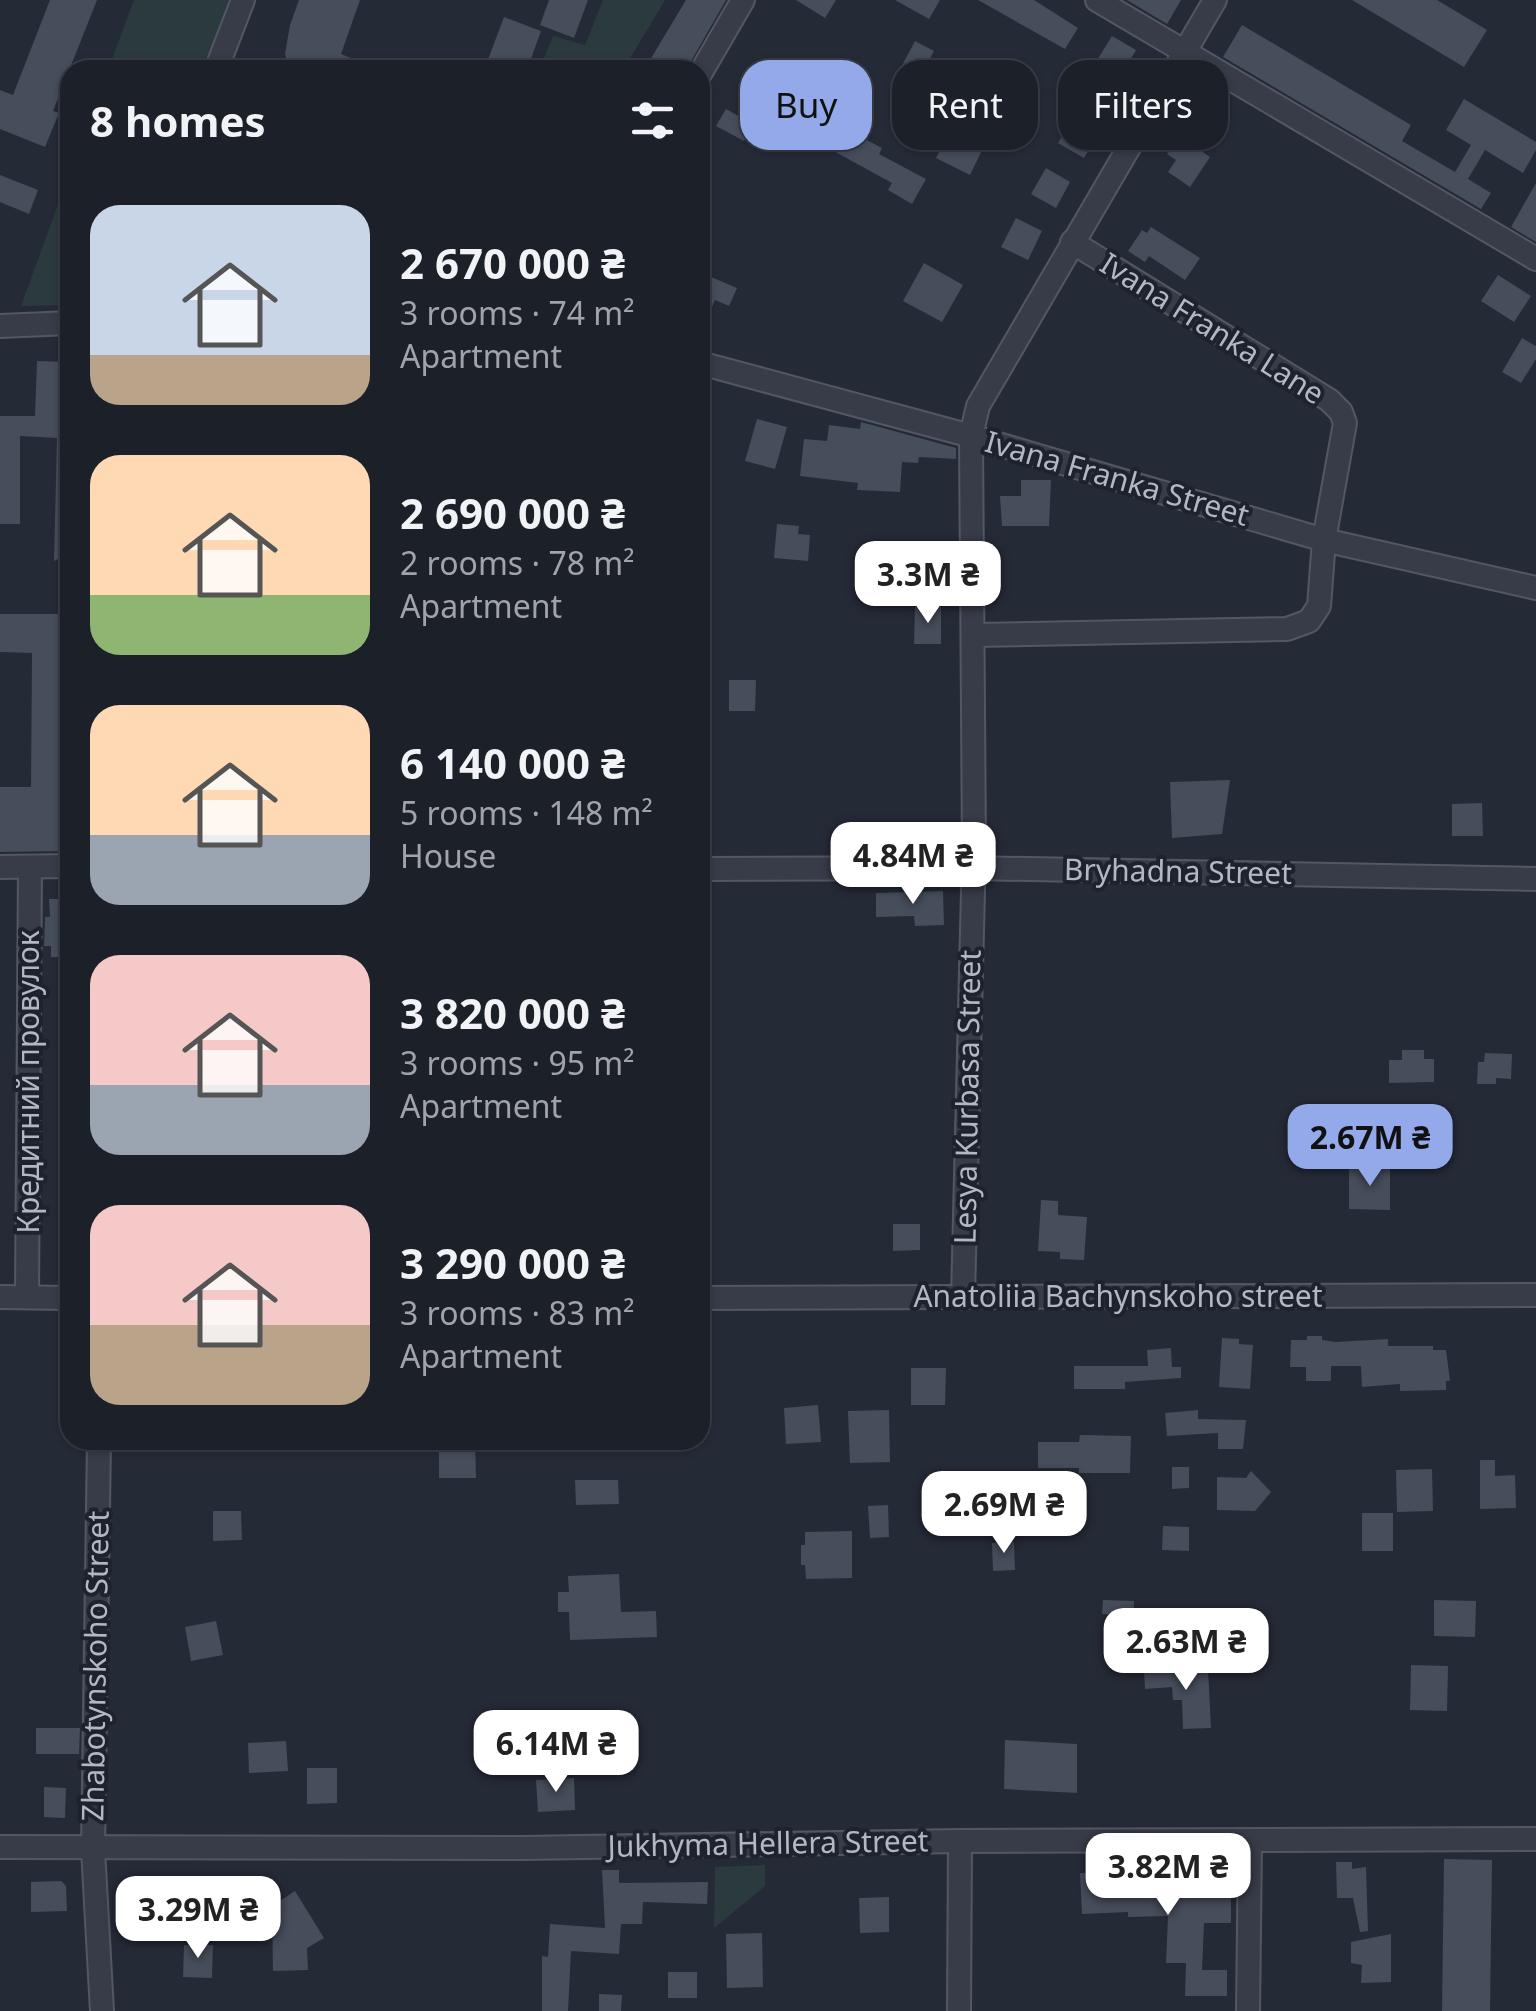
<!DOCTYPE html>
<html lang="en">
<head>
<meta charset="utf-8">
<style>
	body { margin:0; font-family:"Noto Sans",sans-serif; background:#252831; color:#f1f3f6; height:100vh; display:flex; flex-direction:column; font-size:38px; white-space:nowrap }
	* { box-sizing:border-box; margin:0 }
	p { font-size:32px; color:#a0a3a8 }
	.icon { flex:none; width:55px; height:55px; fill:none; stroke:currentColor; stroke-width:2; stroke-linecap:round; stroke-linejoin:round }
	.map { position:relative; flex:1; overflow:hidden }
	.drawer { position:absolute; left:60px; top:60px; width:650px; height:1390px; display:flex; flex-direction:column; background:#1c2029; border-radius:30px; box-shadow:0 2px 8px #0004,0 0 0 2px #3a3e46 }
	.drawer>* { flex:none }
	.top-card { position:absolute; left:740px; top:60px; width:645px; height:90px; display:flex; gap:20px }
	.price { position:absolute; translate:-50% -85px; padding:0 22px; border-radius:20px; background:#fff; color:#222; font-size:32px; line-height:65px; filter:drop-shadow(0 2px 5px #0008) }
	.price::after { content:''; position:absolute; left:50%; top:60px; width:30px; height:22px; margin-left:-15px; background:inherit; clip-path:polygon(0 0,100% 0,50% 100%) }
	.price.selected { background:#93a9e9; color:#111 }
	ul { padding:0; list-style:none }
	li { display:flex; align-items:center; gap:30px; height:250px; padding:0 30px }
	li span { display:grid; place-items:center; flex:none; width:280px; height:200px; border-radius:30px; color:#555 }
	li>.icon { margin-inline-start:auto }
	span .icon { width:120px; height:120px; fill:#fffc; stroke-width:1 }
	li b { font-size:42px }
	h2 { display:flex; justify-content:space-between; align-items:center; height:120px; padding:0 30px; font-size:42px }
	.tag { padding:0 35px; border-radius:30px; background:#1c2029; box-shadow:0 2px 8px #0004,0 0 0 2px #3a3e46; font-size:35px; line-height:90px }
	.tag.selected { background:#93a9e9; color:#111 }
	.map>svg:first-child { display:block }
	.green { fill:#2b3a3c }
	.building { fill:#464d5b }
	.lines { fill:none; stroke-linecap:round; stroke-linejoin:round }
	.minor-casing { stroke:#535763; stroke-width:26 }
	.minor { stroke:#383c48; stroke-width:22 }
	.labels { text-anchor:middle; stroke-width:8; stroke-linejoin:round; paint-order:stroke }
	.street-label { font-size:30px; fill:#b3b7c4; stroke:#1d222c }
</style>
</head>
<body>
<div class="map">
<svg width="1536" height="2011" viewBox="0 0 1536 2011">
	<rect width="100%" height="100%" fill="#252a37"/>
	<g class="green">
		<polygon points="134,0 230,0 203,70 108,70"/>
		<polygon points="603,0 665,0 623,70 539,70 553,36 585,45"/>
		<polygon points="70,172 70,305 21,306"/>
		<polygon points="765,1865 765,1886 714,1928 715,1867"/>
	</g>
	<g class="building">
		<polygon points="50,0 97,0 53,111 59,113 45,147 0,129 0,90 13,95"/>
		<polygon points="299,0 360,0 341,54 379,70 290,70 285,54 290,25"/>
		<polygon points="549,0 588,0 574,38 540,25"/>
		<polygon points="686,0 726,0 686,70 644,70"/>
		<polygon points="796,0 836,0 825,18"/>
		<polygon points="895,0 940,0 929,19"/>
		<polygon points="978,0 1034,0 1078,28 1065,49"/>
		<polygon points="1127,0 1181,0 1167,24"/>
		<polygon points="1352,0 1437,0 1487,30 1464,67"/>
		<polygon points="504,17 541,31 527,70 484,70"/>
		<polygon points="1242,25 1411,125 1402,141 1455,172 1471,145 1446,130 1464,99 1536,142 1536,150 1523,173 1485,150 1468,179 1491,193 1481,209 1223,57"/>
		<polygon points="1112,36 1136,50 1090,127 1099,132 1084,158 1058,143 1078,109 1070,104"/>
		<polygon points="915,41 934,51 910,96 897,89 902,80 896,77"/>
		<polygon points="726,109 753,124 744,141 716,126"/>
		<polygon points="842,127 882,148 879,154 926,179 912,204 888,190 892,183 830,149"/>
		<polygon points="952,127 985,144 970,175 936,158"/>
		<polygon points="1179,136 1210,157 1190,187 1168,172 1176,160 1167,154"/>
		<polygon points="1046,168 1070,182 1056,208 1031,194"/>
		<polygon points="0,175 38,190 29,214 0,202"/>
		<polygon points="1536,183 1536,242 1511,227"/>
		<polygon points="1016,218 1042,231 1028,260 1001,247"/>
		<polygon points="1151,227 1200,258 1185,280 1149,256 1145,262 1128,251 1142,230 1147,233"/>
		<polygon points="924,263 963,285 942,322 903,301"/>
		<polygon points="704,274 737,288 729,306 715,300 700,334 700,284"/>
		<polygon points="1498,275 1531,296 1514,322 1481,301"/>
		<polygon points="1522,338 1536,346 1536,359 1521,383 1502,372"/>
		<polygon points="37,361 70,362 70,553 54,561 57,438 20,436 20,524 0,524 0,416 35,416"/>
		<polygon points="757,419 787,427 775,469 745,461"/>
		<polygon points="861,422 956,448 956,459 919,457 918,463 902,462 900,492 857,490 858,483 800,476 804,439 827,441 829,425 860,429"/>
		<polygon points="1021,480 1051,480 1049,526 1002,526 1000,496 1021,496"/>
		<polygon points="777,524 799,526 798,534 810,535 808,561 774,558"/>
		<polygon points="910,547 940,550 938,571 908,568"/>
		<polygon points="915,607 941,607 941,644 914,644"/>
		<polygon points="0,614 70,614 70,851 0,852 0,787 31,787 32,653 0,652"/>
		<polygon points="729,680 756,680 755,711 729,711"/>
		<polygon points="1230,780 1222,834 1172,838 1170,782"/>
		<polygon points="1482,803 1483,836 1452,836 1452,804"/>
		<polygon points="943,891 944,925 915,926 914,916 876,917 876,893"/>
		<polygon points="49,899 69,899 70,957 51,957 51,946 44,946 45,917 50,917"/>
		<polygon points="1402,1050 1424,1050 1424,1059 1434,1059 1434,1082 1389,1083 1389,1060 1402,1060"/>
		<polygon points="1485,1053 1512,1054 1511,1079 1496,1078 1496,1084 1477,1084 1478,1062 1484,1062"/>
		<polygon points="1349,1169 1390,1169 1390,1210 1349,1209"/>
		<polygon points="1041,1200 1058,1201 1058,1215 1087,1217 1084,1260 1060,1259 1060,1252 1038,1251"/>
		<polygon points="893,1224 920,1224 920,1250 893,1251"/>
		<polygon points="1307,1336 1322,1336 1322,1340 1335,1342 1388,1339 1388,1346 1433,1346 1433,1350 1446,1350 1450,1381 1446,1381 1446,1390 1400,1391 1400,1384 1362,1387 1361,1366 1331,1366 1331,1381 1306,1381 1306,1367 1290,1367 1291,1340 1307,1340"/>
		<polygon points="1222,1338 1239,1339 1239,1344 1253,1345 1250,1389 1219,1387"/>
		<polygon points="1171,1348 1172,1367 1181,1367 1181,1378 1125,1382 1125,1389 1074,1389 1074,1366 1148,1366 1147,1350"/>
		<polygon points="911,1368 946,1368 945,1405 911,1405"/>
		<polygon points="818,1405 821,1442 786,1444 784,1408"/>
		<polygon points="889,1410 890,1462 850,1463 848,1411"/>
		<polygon points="1198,1410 1198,1419 1246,1420 1243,1449 1218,1449 1218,1433 1167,1436 1165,1413"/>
		<polygon points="1080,1435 1131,1436 1130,1473 1079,1473 1079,1468 1038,1468 1038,1442 1079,1442"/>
		<polygon points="439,1440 475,1440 476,1478 439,1478"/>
		<polygon points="1480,1460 1495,1460 1495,1476 1515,1475 1516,1508 1480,1509"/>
		<polygon points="1172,1467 1189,1467 1189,1488 1172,1489"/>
		<polygon points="1432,1469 1433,1511 1397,1512 1396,1470"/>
		<polygon points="1251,1471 1271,1492 1255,1511 1217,1510 1217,1477 1246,1478"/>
		<polygon points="575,1480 618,1480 619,1504 576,1505"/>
		<polygon points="888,1505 889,1537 870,1538 868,1506"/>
		<polygon points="213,1511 241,1511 242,1540 213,1541"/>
		<rect x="1362" y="1513" width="31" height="38"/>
		<polygon points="1163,1526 1189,1527 1189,1551 1162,1550"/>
		<polygon points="852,1531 852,1578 806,1579 805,1565 801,1565 801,1545 805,1545 805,1532"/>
		<polygon points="1014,1542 1015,1570 993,1571 992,1543"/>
		<polygon points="619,1574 621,1612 656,1611 657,1637 570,1640 569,1612 558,1612 558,1592 569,1592 568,1576"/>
		<polygon points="1103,1600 1134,1601 1133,1637 1116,1636 1117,1615 1102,1614"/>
		<polygon points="1434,1600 1476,1601 1475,1637 1434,1636"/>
		<polygon points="216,1621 223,1655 191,1661 185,1627"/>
		<polygon points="1411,1665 1448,1666 1447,1711 1410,1710"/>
		<polygon points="1208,1669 1211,1728 1183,1729 1182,1700 1173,1700 1172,1687 1145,1689 1144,1671"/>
		<polygon points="36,1728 80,1728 79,1754 36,1754"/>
		<polygon points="1005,1740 1077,1744 1077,1793 1004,1789"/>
		<polygon points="286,1741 288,1771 249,1773 248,1743"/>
		<polygon points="307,1768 337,1768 337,1803 307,1804"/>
		<polygon points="574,1778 575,1810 538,1812 536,1780"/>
		<polygon points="44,1787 66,1788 65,1818 44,1817"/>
		<polygon points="1444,1859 1492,1860 1490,2011 1442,2011"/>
		<polygon points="1336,1862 1352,1862 1352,1869 1366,1867 1368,1931 1360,1932 1353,1898 1337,1898"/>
		<polygon points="602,1870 619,1870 619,1883 708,1882 707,1904 643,1902 642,1924 621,1924 619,1954 571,1951 568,2011 542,2011 542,1956 548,1957 550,1924 605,1928"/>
		<polygon points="1080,1873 1101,1873 1101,1878 1161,1876 1161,1879 1196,1879 1196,1884 1231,1884 1231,1923 1204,1923 1202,1970 1227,1970 1227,1996 1185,1996 1186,1963 1166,1963 1168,1916 1128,1917 1128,1912 1082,1914"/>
		<polygon points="61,1881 66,1886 67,1911 31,1912 31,1882"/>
		<polygon points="295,1891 324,1938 307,1948 308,1970 273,1971 272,1906"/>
		<polygon points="889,1897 889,1932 860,1933 859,1898"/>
		<polygon points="762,1933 763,1987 727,1988 726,1934"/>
		<polygon points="1391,1934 1391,1982 1361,1983 1362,1965 1351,1963 1351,1942"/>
		<polygon points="184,1945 213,1945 212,1978 183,1977"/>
		<rect x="668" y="1972" width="29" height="26"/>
		<polygon points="599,1994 622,1995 621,2011 599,2011"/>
	</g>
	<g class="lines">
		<g class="minor-casing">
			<g id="minor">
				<polyline points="1097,0 1536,259"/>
				<polyline points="216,70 243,0"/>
				<polyline points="700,74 743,0"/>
				<polyline points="0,326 70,323"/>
				<polyline points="700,363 971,436 1324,540 1536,588"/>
				<polyline points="974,635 1287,629 1309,621 1319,606 1324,540 1345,423 1341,412 1329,400 1072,242"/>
				<polyline points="0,867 70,866"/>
				<polyline points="700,869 973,868 1536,879"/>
				<polyline points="0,1297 70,1298"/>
				<polyline points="27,1297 30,867"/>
				<polyline points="700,1298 1536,1295"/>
				<polyline points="963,1298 974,849 971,436 978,406 1215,0"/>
				<polyline points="99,1440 93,1849 102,2011"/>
				<polyline points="0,1847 521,1848 960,1841 1536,1839"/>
				<polyline points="959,2011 960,1841"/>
				<polyline points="1248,2011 1250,1841"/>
			</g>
		</g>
		<use href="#minor" class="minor"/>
	</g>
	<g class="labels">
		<g class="street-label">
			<text transform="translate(1212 329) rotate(32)" y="10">Ivana Franka Lane</text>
			<text transform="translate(1117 479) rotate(16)" y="10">Ivana Franka Street</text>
			<text transform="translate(1178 872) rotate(1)" y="10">Bryhadna Street</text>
			<text transform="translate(29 1082) rotate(-90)" y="10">Кредитний провулок</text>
			<text transform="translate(968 1097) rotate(-89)" y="10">Lesya Kurbasa Street</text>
			<text x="1118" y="1307">Anatoliia Bachynskoho street</text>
			<text transform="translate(96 1666) rotate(-89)" y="10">Zhabotynskoho Street</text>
			<text transform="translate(768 1844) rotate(-1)" y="10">Jukhyma Hellera Street</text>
		</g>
	</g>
</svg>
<b class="price" style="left:928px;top:626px">3.3M ₴</b>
<b class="price" style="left:913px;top:907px">4.84M ₴</b>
<b class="price selected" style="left:1370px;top:1189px">2.67M ₴</b>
<b class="price" style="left:1004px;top:1556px">2.69M ₴</b>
<b class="price" style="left:1186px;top:1693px">2.63M ₴</b>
<b class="price" style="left:556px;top:1795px">6.14M ₴</b>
<b class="price" style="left:1168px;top:1918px">3.82M ₴</b>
<b class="price" style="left:198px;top:1961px">3.29M ₴</b>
<div class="top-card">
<a class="tag selected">Buy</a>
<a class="tag">Rent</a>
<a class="tag">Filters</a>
</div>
<section class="drawer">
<h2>8 homes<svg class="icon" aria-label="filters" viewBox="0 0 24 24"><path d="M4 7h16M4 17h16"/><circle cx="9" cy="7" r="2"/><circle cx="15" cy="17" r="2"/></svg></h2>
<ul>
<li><span style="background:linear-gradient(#c9d6e8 75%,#b9a48a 0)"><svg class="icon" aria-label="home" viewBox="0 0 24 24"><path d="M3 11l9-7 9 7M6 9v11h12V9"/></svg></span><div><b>2 670 000 ₴</b><p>3 rooms · 74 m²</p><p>Apartment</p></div></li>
<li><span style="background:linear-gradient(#ffd9b3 70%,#8fb573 0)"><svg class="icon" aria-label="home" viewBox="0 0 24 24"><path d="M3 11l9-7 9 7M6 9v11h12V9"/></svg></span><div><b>2 690 000 ₴</b><p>2 rooms · 78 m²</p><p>Apartment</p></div></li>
<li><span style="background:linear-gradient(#ffd9b3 65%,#9aa5b1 0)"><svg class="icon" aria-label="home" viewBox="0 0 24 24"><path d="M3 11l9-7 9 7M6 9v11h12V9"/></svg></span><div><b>6 140 000 ₴</b><p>5 rooms · 148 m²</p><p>House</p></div></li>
<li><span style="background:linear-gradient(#f6c9c9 65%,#9aa5b1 0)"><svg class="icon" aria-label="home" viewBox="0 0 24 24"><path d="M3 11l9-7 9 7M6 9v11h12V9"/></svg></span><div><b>3 820 000 ₴</b><p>3 rooms · 95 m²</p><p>Apartment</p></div></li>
<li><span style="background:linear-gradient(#f6c9c9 60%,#b9a48a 0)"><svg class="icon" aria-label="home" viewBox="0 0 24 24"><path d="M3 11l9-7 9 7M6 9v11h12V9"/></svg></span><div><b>3 290 000 ₴</b><p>3 rooms · 83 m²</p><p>Apartment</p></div></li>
</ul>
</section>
</div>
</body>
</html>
